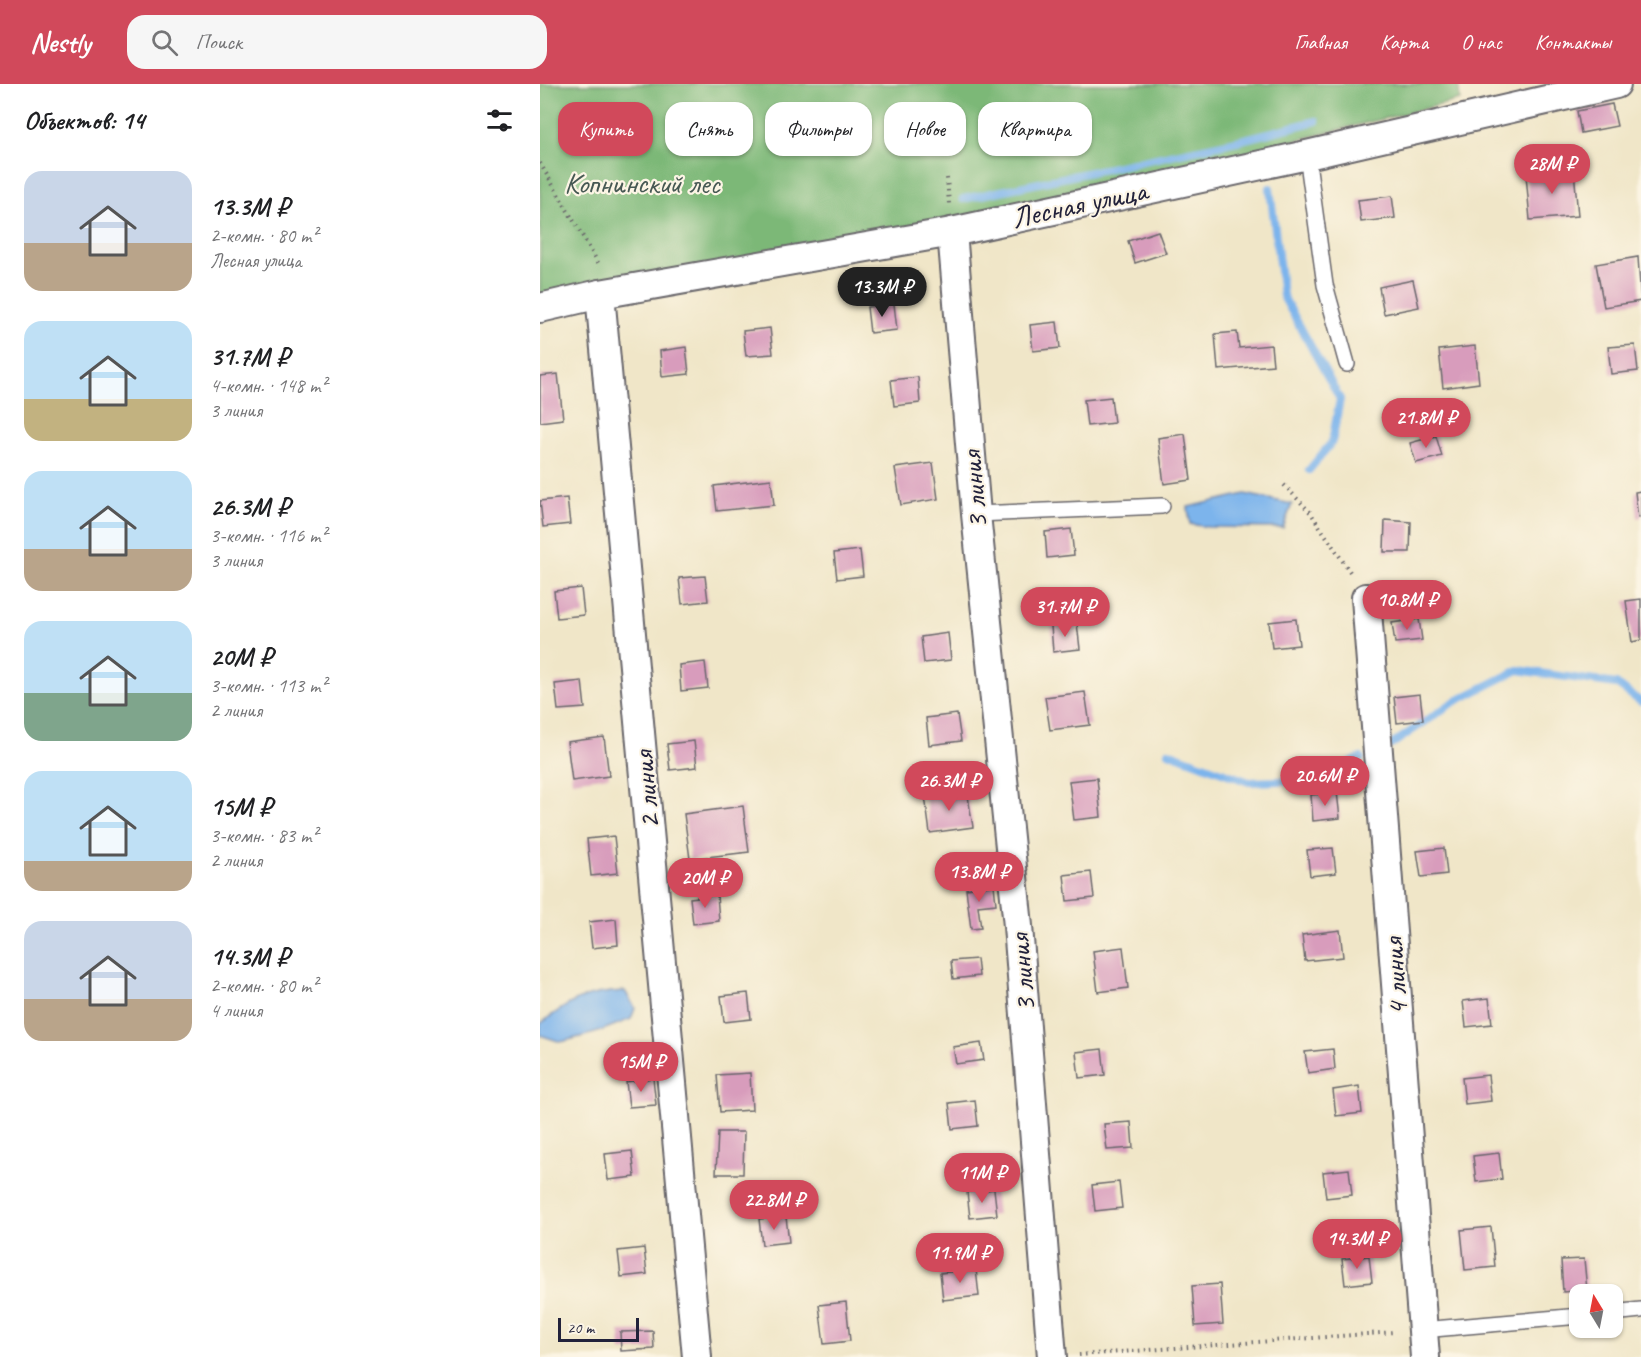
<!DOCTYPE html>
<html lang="ru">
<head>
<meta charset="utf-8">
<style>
	body { margin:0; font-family:Caveat,sans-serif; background:#f6f6f6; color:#202124; height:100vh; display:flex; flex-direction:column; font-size:22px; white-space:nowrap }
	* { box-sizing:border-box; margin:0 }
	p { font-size:20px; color:#757577 }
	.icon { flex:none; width:33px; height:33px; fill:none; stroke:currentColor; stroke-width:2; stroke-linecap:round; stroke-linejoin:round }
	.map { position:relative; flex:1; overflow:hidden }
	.side { display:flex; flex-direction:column; background:#fff; width:540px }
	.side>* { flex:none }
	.banner { position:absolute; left:18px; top:18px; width:570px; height:54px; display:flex; gap:12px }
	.needle { width:39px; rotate:350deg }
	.controls { position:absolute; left:1029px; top:1200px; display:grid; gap:12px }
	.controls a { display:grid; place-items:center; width:54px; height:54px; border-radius:12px; background:#fff; box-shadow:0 2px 4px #0004; font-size:30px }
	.scale { position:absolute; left:18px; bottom:15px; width:81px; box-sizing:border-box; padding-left:6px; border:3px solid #22223b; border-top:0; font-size:16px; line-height:21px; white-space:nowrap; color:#22223b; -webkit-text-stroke:4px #fcf5e5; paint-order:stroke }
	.price { position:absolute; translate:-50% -51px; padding:0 14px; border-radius:21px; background:#d1495b; color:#fff; font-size:20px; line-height:39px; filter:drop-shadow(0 2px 3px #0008) }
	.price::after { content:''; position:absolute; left:50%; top:36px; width:18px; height:14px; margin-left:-9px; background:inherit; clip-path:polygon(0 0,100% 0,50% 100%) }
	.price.selected { background:#222; color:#fff }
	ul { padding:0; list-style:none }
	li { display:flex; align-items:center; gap:18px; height:150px; padding:0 24px }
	li span { display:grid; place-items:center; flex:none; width:168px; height:120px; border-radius:18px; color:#555 }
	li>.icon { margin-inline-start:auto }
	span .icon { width:72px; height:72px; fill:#fffc; stroke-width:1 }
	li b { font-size:26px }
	h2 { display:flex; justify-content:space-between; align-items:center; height:72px; padding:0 24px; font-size:26px }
	.tag { padding:0 21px; border-radius:18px; background:#fff; box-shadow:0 2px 4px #0004; font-size:21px; line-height:54px }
	.tag.selected { background:#d1495b; color:#fff }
	header { display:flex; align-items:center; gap:36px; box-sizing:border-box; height:84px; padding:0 30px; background:#d1495b; color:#fff }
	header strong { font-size:28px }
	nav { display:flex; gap:33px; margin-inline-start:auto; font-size:21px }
	.search { width:420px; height:54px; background:#f6f6f6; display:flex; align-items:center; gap:15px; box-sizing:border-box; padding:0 21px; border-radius:18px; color:#757577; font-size:22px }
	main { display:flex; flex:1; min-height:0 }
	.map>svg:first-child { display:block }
	.forest { fill:#7bb877; stroke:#4e6d59; stroke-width:1.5 }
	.water { fill:#7bb4ec; stroke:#4e6b94; stroke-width:1.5 }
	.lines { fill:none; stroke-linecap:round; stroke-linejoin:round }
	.stream { stroke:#7bb4ec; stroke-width:8 }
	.building { fill:#d89cbc }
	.service-casing { stroke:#6a676c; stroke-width:18 }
	.minor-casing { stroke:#6a676c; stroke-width:32 }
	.path { stroke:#6a676c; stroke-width:4; stroke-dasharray:1.5 4.5; stroke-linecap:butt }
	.service { stroke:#fff; stroke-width:15 }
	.minor { stroke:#fff; stroke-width:28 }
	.labels { text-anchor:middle; stroke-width:4.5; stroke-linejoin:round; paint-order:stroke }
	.park-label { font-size:30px; fill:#465853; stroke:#fcf5e5 }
	.street-label { font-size:30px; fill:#22223b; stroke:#fcf5e5 }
</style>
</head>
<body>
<header>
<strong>Nestly</strong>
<div class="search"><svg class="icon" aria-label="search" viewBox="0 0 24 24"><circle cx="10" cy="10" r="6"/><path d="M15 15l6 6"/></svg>Поиск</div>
<nav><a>Главная</a><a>Карта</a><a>О нас</a><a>Контакты</a></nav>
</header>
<main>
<section class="side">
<h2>Объектов: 14<svg class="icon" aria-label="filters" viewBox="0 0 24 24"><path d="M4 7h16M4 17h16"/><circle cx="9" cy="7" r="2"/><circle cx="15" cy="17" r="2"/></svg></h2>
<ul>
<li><span style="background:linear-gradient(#c9d6e8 60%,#b9a48a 0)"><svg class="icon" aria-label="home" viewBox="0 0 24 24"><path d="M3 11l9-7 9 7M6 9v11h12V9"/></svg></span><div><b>13.3M ₽</b><p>2-комн. · 80 m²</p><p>Лесная улица</p></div></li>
<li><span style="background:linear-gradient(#bfe0f5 65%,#c2b280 0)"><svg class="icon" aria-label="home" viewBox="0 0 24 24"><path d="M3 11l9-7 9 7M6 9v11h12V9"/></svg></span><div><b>31.7M ₽</b><p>4-комн. · 148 m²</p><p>3 линия</p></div></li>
<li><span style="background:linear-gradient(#bfe0f5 65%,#b9a48a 0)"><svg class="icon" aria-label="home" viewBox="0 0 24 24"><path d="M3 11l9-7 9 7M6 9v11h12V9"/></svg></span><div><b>26.3M ₽</b><p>3-комн. · 116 m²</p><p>3 линия</p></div></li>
<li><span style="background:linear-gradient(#bfe0f5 60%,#7fa58c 0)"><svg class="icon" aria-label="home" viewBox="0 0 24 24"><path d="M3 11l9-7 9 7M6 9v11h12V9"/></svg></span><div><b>20M ₽</b><p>3-комн. · 113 m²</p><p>2 линия</p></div></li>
<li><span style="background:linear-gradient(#bfe0f5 75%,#b9a48a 0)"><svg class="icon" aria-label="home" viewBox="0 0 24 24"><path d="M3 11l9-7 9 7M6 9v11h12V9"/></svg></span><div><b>15M ₽</b><p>3-комн. · 83 m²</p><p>2 линия</p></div></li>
<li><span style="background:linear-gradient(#c9d6e8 65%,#b9a48a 0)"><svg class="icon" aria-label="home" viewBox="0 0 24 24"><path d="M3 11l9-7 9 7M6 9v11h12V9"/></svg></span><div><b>14.3M ₽</b><p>2-комн. · 80 m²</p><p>4 линия</p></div></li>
</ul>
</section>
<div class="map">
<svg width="1101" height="1273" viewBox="0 0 1101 1273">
	<rect width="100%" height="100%" fill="#fcf5e5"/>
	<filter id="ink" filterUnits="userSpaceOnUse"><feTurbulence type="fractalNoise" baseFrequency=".0167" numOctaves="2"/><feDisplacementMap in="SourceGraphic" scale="12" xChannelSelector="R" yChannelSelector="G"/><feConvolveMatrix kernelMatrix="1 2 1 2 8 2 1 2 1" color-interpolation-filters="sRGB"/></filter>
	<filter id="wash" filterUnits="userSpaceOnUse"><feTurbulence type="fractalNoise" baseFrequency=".008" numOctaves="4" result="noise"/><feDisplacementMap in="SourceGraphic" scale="24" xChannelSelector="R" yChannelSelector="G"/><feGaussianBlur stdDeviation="1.35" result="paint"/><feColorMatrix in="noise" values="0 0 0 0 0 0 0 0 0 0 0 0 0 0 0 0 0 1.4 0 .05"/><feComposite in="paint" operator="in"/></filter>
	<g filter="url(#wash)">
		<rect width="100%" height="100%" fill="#f0e6c8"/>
		<polygon class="forest" points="0,0 918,0 920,16 566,103 0,221"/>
		<g class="water">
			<polygon points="705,410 752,420 743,444 668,443 650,440 648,423"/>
			<path d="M85,907L95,924L91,935L55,949L21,958L0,951V940C32,916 44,909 85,907Z"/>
		</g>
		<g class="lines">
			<g class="stream">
				<polyline points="730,104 743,212 800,315 792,358 769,386"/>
				<polyline points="423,115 697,57 776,37"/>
				<polyline points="851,661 912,619 978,586 1076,600 1101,618"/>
				<polyline points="628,668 709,698 770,696 821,674"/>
			</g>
		</g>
		<g id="blocks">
			<g class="building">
				<polygon points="1072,20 1077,42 1041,49 1037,27"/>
				<polygon points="1034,86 1038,132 990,136 986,91"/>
				<polygon points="852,112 855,134 821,138 818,116"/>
				<polygon points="618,147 626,169 595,179 588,157"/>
				<polygon points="1098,173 1101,217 1064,223 1056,180"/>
				<polygon points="873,196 879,223 844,230 839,203"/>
				<polygon points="354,220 357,246 330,249 327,223"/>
				<polygon points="517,238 520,264 493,267 490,241"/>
				<polygon points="230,244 233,270 206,272 203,247"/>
				<polygon points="697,248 699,264 731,261 733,281 678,286 675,250"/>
				<polygon points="1095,261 1098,287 1071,290 1068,263"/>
				<polygon points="935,262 939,299 903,304 899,266"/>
				<polygon points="146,263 149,290 122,293 120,267"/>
				<polygon points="18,290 23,335 0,338 0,292"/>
				<polygon points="378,293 380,319 354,322 351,296"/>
				<polygon points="571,313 574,339 547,342 544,316"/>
				<polygon points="645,350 651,396 624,400 618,354"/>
				<polygon points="896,352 902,372 876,379 870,359"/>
				<polygon points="393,379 398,415 361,421 355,384"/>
				<polygon points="231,395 234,421 177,427 174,402"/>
				<polygon points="1101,407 1101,433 1098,434 1095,408"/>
				<polygon points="27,414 30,440 3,443 0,417"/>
				<polygon points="845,436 871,438 870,468 844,468"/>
				<polygon points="531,445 534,471 507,474 505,448"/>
				<polygon points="320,466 323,492 297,495 294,469"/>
				<polygon points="165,492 168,517 142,520 139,494"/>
				<polygon points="41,504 44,531 17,534 14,507"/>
				<polygon points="1101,515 1101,556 1092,558 1086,517"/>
				<polygon points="756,535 759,561 732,564 729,538"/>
				<polygon points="879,535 882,556 855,559 852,539"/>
				<polygon points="537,539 540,565 513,568 511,542"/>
				<polygon points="408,549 411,576 384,579 381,553"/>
				<polygon points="165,578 168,604 141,607 139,581"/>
				<polygon points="42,597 45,624 18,626 15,600"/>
				<polygon points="545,608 550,641 510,646 505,613"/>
				<polygon points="880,610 883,636 857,639 854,613"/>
				<polygon points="417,630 421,657 389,661 386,634"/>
				<polygon points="64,653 69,692 32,697 27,658"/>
				<polygon points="154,657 157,683 130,686 127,660"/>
				<polygon points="557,694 561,733 534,736 529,697"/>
				<polygon points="427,706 433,743 390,749 385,712"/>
				<polygon points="797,708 800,734 773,737 771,711"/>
				<polygon points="203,722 209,768 150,775 144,730"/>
				<polygon points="74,752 78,789 51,792 47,755"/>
				<polygon points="793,764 796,789 770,792 767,766"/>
				<polygon points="904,764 907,790 881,793 877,767"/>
				<polygon points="551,788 554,814 527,817 524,791"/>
				<polygon points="454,801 456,820 438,822 441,844 431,845 426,805"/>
				<polygon points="177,811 179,837 153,840 150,814"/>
				<polygon points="76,835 78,861 52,864 49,838"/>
				<polygon points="800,846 803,873 765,877 762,851"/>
				<polygon points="583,863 588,904 558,908 553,867"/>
				<polygon points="437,875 439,892 413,895 411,877"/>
				<polygon points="208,909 211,935 184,938 181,912"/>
				<polygon points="949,914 952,940 926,943 923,917"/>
				<polygon points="441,959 444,976 416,980 413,963"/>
				<polygon points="562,965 565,991 539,994 536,968"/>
				<polygon points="793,965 795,985 768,989 765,968"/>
				<polygon points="210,989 212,1026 180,1028 177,991"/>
				<polygon points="948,991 951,1017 925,1020 922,994"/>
				<polygon points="113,994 116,1021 89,1023 86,998"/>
				<polygon points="819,1002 822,1029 796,1032 793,1006"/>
				<polygon points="435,1016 438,1042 412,1045 409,1019"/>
				<polygon points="591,1038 593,1064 567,1066 564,1040"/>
				<polygon points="178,1048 204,1048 203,1090 176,1090"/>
				<polygon points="92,1067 95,1093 68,1096 65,1070"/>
				<polygon points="959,1069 962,1095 936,1098 933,1072"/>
				<polygon points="809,1085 812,1111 786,1114 783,1088"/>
				<polygon points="579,1098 582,1124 555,1127 552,1101"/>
				<polygon points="454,1105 457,1131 430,1134 427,1108"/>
				<polygon points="246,1133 249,1158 222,1161 219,1135"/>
				<polygon points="951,1143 955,1183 925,1186 921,1146"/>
				<polygon points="104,1164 107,1190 81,1193 78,1167"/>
				<polygon points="829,1172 832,1198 805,1201 802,1175"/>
				<polygon points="1044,1175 1047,1206 1023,1208 1021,1176"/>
				<polygon points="436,1185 439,1212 403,1216 400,1189"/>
				<polygon points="680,1200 683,1240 655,1242 652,1202"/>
				<polygon points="306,1218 310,1257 284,1260 279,1221"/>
				<polygon points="113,1247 114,1265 81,1267 80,1248"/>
			</g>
		</g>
	</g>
	<g filter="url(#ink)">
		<use href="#blocks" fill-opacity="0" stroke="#6a676c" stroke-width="1.5"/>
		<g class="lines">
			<g class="service-casing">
				<g id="service">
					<polyline points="767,71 785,201 807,280"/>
					<polyline points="436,430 622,422"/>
					<polyline points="1072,1229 1101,1226"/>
					<polyline points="882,1246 1040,1232"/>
				</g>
			</g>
			<g class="minor-casing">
				<g id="minor">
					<polyline points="412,148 436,430 478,842 512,1273"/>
					<polyline points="60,210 157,1273"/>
					<polyline points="0,224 60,210 412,148 767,71 1076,0"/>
					<polyline points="826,514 885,1273"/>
				</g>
			</g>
			<g class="path">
				<polyline points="0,79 60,182"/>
				<polyline points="407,94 409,120"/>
				<polyline points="744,401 770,428 812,491"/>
				<polyline points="539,1271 855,1248"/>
			</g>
			<use href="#service" class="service"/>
			<use href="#minor" class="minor"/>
		</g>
	</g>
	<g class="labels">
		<g class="park-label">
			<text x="102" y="109">Копнинский лес</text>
		</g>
		<g class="street-label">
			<text transform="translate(539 120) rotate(-12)" y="10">Лесная улица</text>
			<text transform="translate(434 406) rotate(-95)" y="10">3 линия</text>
			<text transform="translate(106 706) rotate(-95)" y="10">2 линия</text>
			<text transform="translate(482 889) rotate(-95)" y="10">3 линия</text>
			<text transform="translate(855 893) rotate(-94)" y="10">4 линия</text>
		</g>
	</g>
</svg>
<div class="controls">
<a><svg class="needle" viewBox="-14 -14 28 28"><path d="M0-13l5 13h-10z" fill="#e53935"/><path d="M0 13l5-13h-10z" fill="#757577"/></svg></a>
</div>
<div class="scale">20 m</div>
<b class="price" style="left:1012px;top:111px">28M ₽</b>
<b class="price selected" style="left:342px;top:234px">13.3M ₽</b>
<b class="price" style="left:886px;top:365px">21.8M ₽</b>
<b class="price" style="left:867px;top:547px">10.8M ₽</b>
<b class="price" style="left:525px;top:554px">31.7M ₽</b>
<b class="price" style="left:785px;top:723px">20.6M ₽</b>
<b class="price" style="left:409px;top:728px">26.3M ₽</b>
<b class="price" style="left:439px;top:819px">13.8M ₽</b>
<b class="price" style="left:165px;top:825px">20M ₽</b>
<b class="price" style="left:101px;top:1009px">15M ₽</b>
<b class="price" style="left:442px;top:1120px">11M ₽</b>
<b class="price" style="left:234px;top:1147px">22.8M ₽</b>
<b class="price" style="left:817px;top:1186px">14.3M ₽</b>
<b class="price" style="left:420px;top:1200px">11.9M ₽</b>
<div class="banner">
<a class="tag selected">Купить</a>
<a class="tag">Снять</a>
<a class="tag">Фильтры</a>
<a class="tag">Новое</a>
<a class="tag">Квартира</a>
</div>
</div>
</main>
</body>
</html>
